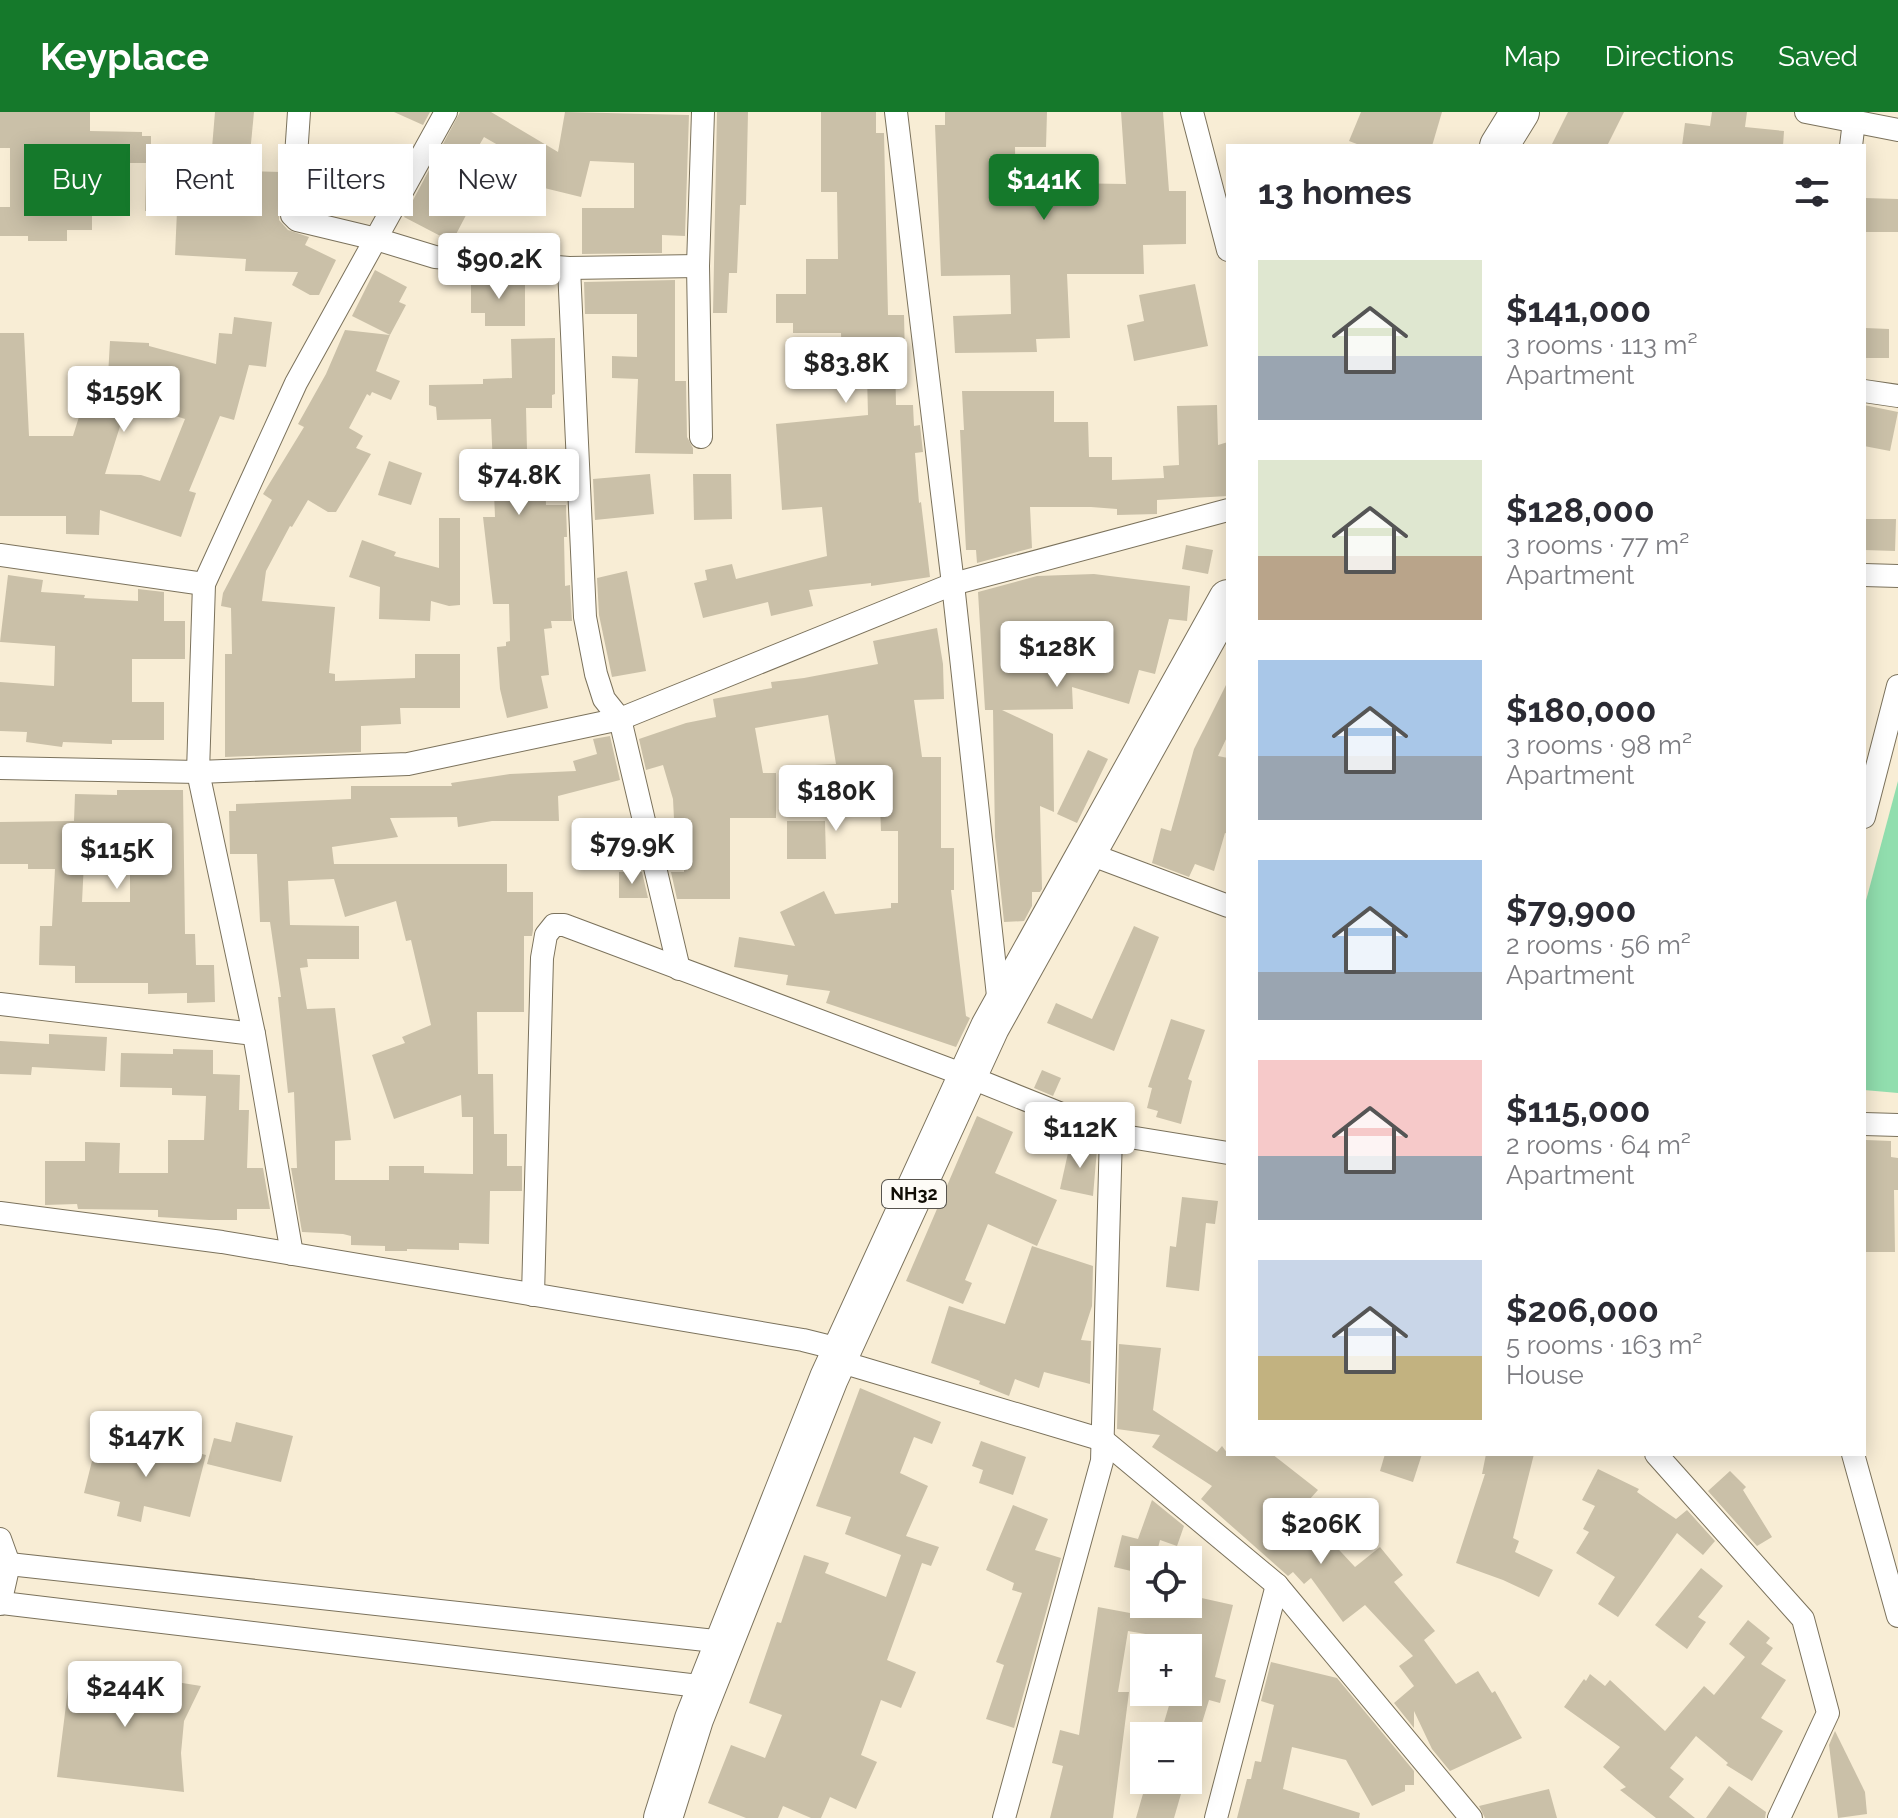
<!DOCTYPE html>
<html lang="en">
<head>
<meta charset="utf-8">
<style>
	body { margin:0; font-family:Raleway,sans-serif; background:#f7f7f7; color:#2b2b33; height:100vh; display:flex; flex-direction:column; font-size:30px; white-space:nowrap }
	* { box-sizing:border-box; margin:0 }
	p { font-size:26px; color:#7c7c81 }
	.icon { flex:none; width:44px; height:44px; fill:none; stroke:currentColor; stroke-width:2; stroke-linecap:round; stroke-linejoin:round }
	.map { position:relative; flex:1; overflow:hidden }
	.drawer { position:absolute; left:1226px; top:32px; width:640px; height:1312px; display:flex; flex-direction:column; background:#fff; border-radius:0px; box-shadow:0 4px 20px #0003 }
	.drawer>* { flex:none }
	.banner { position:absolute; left:24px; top:32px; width:760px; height:72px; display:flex; gap:16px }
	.buttons { position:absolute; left:1130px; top:1434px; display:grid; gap:16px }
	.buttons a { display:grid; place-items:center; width:72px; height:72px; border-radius:0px; background:#fff; box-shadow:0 4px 20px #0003; font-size:40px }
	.price { position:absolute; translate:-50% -68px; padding:0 18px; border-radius:8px; background:#fff; color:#222; font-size:26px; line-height:52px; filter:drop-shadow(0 2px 4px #0008) }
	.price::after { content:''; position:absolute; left:50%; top:48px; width:24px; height:18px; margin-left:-12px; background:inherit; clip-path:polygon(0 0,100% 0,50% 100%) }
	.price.selected { background:#15792b; color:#fff }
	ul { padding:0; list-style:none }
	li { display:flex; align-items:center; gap:24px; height:200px; padding:0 32px }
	li span { display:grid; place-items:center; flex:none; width:224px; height:160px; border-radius:0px; color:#555 }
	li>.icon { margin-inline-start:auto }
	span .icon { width:96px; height:96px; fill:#fffc; stroke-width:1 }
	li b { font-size:34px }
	h2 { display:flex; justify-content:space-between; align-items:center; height:96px; padding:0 32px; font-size:34px }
	.tag { padding:0 28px; border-radius:0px; background:#fff; box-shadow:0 4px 20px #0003; font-size:28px; line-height:72px }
	.tag.selected { background:#15792b; color:#fff }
	header { display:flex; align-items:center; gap:48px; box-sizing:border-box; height:112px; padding:0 40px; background:#15792b; color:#fff }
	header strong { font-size:38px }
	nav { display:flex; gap:44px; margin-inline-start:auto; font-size:28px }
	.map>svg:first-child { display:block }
	.green { fill:#91deae }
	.building { fill:#cac0a8; fill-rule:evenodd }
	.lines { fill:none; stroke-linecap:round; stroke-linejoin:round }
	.minor-casing { stroke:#7b725c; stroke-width:24 }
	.trunk-casing { stroke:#7b725c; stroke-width:40 }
	.minor { stroke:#fff; stroke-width:22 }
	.trunk { stroke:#fff; stroke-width:38 }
	.labels { text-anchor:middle; stroke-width:7; stroke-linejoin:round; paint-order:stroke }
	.shield { fill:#fdfbf6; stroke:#57544d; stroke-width:2 }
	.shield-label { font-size:18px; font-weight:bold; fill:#100d05 }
</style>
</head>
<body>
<header>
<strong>Keyplace</strong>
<nav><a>Map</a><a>Directions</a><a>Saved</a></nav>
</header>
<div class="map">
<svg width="1898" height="1706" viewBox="0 0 1898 1706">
	<rect width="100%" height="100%" fill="#f8edd5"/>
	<polygon class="green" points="1898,669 1898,981 1864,978 1864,796"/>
	<g class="building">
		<polygon points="0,0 90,0 90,19 142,20 142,24 151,24 151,51 92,51 92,118 67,118 67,129 28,129 28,124 0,124 0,95 10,95 10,36 0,36"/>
		<polygon points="215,0 254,0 249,52 211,48"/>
		<polygon points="394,0 430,0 423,13"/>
		<polygon points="460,0 491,0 558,40 565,0 689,3 685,124 662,123 662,141 582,142 582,96 634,96 634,51 590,49 581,85 532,73 536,55 484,25 456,73 476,84 452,130 404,105"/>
		<polygon points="717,0 748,0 746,93 740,93 737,161 729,161 727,201 713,201"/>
		<polygon points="821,0 876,0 876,21 884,21 888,203 904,203 905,246 895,247 896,293 913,293 914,314 920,313 923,340 915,341 919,391 921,390 930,465 871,474 871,471 809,478 813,494 771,504 768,490 703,506 694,471 707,468 705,458 732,452 736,467 827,444 822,395 782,398 776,312 868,303 867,263 849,263 849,254 842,254 841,221 793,221 793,211 776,211 776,182 806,182 806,147 838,147 837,80 821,80"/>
		<polygon points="945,0 1047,0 1046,35 1015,35 1016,94 1061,94 1061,71 1126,72 1121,0 1163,0 1169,79 1186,79 1186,132 1143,133 1144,162 1067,162 1070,226 1036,227 1037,240 955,241 953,204 1011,202 1010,163 941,164 935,13 945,13"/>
		<polygon points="1361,0 1442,0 1432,34 1362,34 1349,29"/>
		<polygon points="1568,0 1624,0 1607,34 1551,34"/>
		<polygon points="1712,0 1747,0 1745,15 1784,19 1783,34 1682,34 1685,11 1710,14"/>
		<polygon points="373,38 400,55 379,92 374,89 370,96 346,81"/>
		<polygon points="246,59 281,60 279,108 288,118 309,125 305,133 336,148 319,183 310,183 292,173 298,160 245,159 246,147 175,143 177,99 145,99 146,65 193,66 192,91 245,94"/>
		<polygon points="309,66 319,67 316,98 307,96"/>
		<polygon points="1864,86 1898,87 1898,120 1864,120"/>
		<polygon points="375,158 407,175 399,190 406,193 390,223 352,204"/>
		<polygon points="471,167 519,167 519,170 525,170 525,214 485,214 485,201 471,201"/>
		<polygon points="675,168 675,269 686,269 687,325 693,336 693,342 635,341 638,267 612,266 612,244 637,245 637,202 585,202 584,170"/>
		<polygon points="1195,172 1208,234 1134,249 1127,213 1144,209 1139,183"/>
		<path d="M234,205L272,210L266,255L249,253L234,308L220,304L189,379L196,381L181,425L100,398L99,423L66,422V404H0V221H24L29,324H73L83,292L106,299L110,229L149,231V234L216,252L219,221L232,222ZM128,289L185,307L160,369L141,363L105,362Z"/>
		<polygon points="1865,216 1889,217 1889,246 1865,246"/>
		<polygon points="345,218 390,223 376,259 400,269 391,288 372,280 370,284 367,282 349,316 363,324 356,336 371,342 336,400 328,400 308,388 292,415 290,414 266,459 262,489 335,495 329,561 335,562 335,569 415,566 415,542 460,542 460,596 400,596 401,612 361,614 361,640 225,645 225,542 232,542 231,496 221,494 223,481 272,388 263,382 304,315 298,312 326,262"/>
		<polygon points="555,226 555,282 552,283 552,296 526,296 527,338 544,338 546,393 566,393 567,425 564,425 565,474 570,473 572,509 551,509 552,516 544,517 549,563 541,564 548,596 507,606 500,577 497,535 506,534 506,530 510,529 509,492 493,492 483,405 495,405 491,307 437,308 436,295 429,293 429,273 483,272 483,267 512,266 511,227"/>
		<polygon points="962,279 1054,279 1054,310 1088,310 1089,345 1112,345 1112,368 1164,366 1163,354 1179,353 1177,294 1217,293 1218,333 1228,330 1228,384 1157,388 1157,402 1117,403 1117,397 1091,395 1030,395 1032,436 977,451 976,438 966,438 960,318 964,318"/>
		<polygon points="1864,293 1898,300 1890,339 1864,334"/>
		<polygon points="389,349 422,361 411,393 378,383"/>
		<polygon points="650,362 654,402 595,408 593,367"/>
		<polygon points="693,362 731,362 732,407 694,408"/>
		<polygon points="439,406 460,406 460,493 449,494 431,489 430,509 379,507 380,475 349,465 362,428 396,440 394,444 439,456"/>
		<polygon points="1865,407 1896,407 1895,439 1864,438"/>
		<polygon points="1186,433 1213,438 1208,462 1182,457"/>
		<polygon points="627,459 646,559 612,565 599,503 597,466"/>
		<polygon points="1094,462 1190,474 1187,509 1169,507 1155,562 1139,558 1129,592 1072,575 1073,597 1002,598 1053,622 1054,700 1040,694 1042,777 1040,780 1032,780 1032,794 1024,809 1004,810 995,725 993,598 985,598 978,480 1037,464"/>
		<polygon points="8,463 43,468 41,480 85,483 84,486 138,489 138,477 164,480 164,509 185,509 185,547 132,547 132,590 164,590 164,628 112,628 112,632 63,630 62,635 26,630 27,620 0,619 0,570 54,574 55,534 0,530"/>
		<polygon points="937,516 943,552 944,587 914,588 922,645 941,645 941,736 954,736 954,778 951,778 966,904 970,906 956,935 826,891 830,879 786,873 788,863 734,855 739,825 795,834 780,800 824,779 835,802 891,796 891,791 898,791 898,719 881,719 880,692 816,693 815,653 836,652 828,603 755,616 763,661 776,661 776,706 730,706 730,787 677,787 671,760 684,760 684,707 674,707 673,687 663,653 646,658 639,627 686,611 716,605 713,587 772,576 771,570 804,566 878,552 873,529"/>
		<polygon points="1228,569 1228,623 1218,644 1228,646 1228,722 1225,721 1214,759 1195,752 1189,765 1152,751 1161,716 1171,719 1194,637"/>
		<path d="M610,624L620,668L558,684L559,709H492L458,715L457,705L390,706L398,725L332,735L334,752H507V780H533V818L532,824H524V900H477L478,962H493L494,1022H507V1054H522V1079H490L489,1132L459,1131V1138L407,1137V1139H385V1134L351,1133V1124L343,1122L302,1120L291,1056H297L294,980L288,981L278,885H281L270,810H260L257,742H230L229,699H236V692L351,687V674H452L451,671L510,662L576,659L573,649L597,642L593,627ZM334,767L345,805L396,789L406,829L411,828L431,913L402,925L405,931L372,943L394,1007L461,983L462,1005H473V1062L424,1061V1054H389V1068H335V1029L351,1028L335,896L307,897L300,856L308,855L307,847H359V814L290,813L288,769Z"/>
		<polygon points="1088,638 1108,647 1077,711 1057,702"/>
		<path d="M117,678H183L185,822H195L196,853H214L215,890L187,891V881L148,882V871H75V854L39,853L40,814H52L55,757H28V752H0V710L74,709L75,682L117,683ZM84,750L130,751V790H82Z"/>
		<polygon points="787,709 825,709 826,747 787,747"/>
		<polygon points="619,760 642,760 648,786 619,786"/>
		<polygon points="1134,814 1159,825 1114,939 1047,911 1056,891 1092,907"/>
		<polygon points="1171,907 1205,918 1188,967 1192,969 1181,1012 1156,1005 1158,999 1147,996 1152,976 1148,975"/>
		<polygon points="49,922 107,925 105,959 32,955 31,963 0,962 0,929 49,932"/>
		<polygon points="173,937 213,938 213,962 240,963 239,998 249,998 247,1056 263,1056 270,1097 237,1097 237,1108 209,1108 158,1105 158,1098 78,1097 77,1092 45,1093 45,1049 85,1049 85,1030 120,1031 119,1061 168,1061 168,1028 204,1028 206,984 172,983 172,976 120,975 121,941 173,942"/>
		<polygon points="1042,958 1061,966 1053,984 1034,976"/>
		<polygon points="977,1004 1013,1020 995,1061 1057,1088 1037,1134 988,1112 965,1168 972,1171 963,1192 906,1169"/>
		<polygon points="1866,1028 1891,1029 1891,1045 1898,1046 1898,1078 1894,1078 1895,1140 1864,1140"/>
		<polygon points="1070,1032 1097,1037 1093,1084 1060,1077"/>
		<polygon points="1182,1085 1218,1089 1215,1112 1206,1111 1199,1179 1166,1175 1170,1134 1176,1135"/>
		<polygon points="1032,1134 1093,1154 1092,1194 1081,1228 1091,1229 1090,1272 1044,1260 1039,1276 1015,1267 1009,1284 979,1272 980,1269 931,1251 949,1194 1005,1212"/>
		<polygon points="1119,1232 1161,1236 1153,1298 1217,1340 1222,1334 1228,1342 1272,1342 1318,1378 1301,1397 1355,1455 1380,1435 1403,1463 1394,1470 1435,1519 1424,1528 1456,1572 1478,1559 1492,1581 1495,1579 1522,1626 1450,1659 1432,1637 1414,1599 1414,1616 1394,1591 1414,1574 1399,1554 1413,1544 1365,1493 1343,1510 1311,1466 1304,1472 1293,1460 1288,1464 1201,1387 1212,1374 1152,1335 1160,1323 1117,1317"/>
		<polygon points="860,1276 941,1310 932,1332 914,1325 900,1361 928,1374 906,1424 939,1435 931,1454 922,1451 887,1548 916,1560 901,1596 881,1588 861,1643 877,1650 856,1697 830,1685 821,1706 811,1706 783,1694 778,1706 746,1706 708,1691 731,1633 765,1646 782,1603 749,1591 777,1510 781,1511 804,1443 829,1451 825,1461 886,1485 901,1443 845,1422 851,1405 816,1394"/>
		<polygon points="236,1310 293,1324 281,1370 207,1352 214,1326 231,1330"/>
		<polygon points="97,1329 147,1342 151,1329 206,1343 190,1405 144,1394 141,1410 117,1404 120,1390 84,1381"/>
		<polygon points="981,1329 1026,1345 1013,1383 979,1371 983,1358 972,1354"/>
		<polygon points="1385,1342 1422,1342 1413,1370 1380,1359"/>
		<polygon points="1486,1342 1534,1342 1513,1426 1519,1429 1515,1440 1553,1458 1539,1485 1503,1468 1456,1451 1485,1362 1482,1362"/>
		<polygon points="1598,1357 1639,1377 1637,1380 1676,1407 1687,1398 1715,1429 1703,1443 1677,1421 1618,1505 1598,1492 1615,1465 1576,1441 1589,1420 1583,1417 1595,1394 1582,1388"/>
		<polygon points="1730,1359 1746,1375 1743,1378 1772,1425 1757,1434 1708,1379"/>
		<polygon points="1152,1388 1184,1414 1177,1434 1160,1428 1155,1448 1144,1448 1144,1462 1114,1455 1122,1423 1138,1427"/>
		<polygon points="1013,1393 1048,1407 1035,1438 1061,1446 1014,1616 986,1607 1004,1553 996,1550 1022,1481 1012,1478 1014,1471 986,1458"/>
		<polygon points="1701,1456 1723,1474 1698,1505 1706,1510 1687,1537 1655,1513"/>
		<polygon points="1188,1483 1233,1493 1215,1565 1226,1568 1220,1591 1209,1588 1198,1624 1160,1624 1173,1580 1188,1580 1188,1536 1168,1531 1169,1526 1128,1519 1118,1580 1129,1580 1113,1706 1050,1706 1063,1654 1052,1651 1060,1618 1079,1623 1098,1495 1130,1501 1131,1492 1188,1492"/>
		<polygon points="1748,1508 1770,1526 1766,1531 1773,1536 1761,1552 1786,1568 1761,1606 1783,1619 1752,1669 1726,1653 1728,1651 1696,1624 1670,1656 1684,1667 1669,1685 1695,1706 1656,1706 1620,1678 1626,1675 1603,1655 1620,1635 1564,1595 1584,1567 1586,1569 1590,1562 1605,1574 1610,1568 1665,1619 1704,1574 1714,1583 1745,1545 1729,1532"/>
		<polygon points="1271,1550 1337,1566 1414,1659 1414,1673 1405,1673 1405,1679 1372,1694 1346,1648 1292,1635 1283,1677 1360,1701 1359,1706 1237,1706 1247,1667 1251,1667 1255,1649 1261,1650 1274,1593 1261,1589"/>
		<polygon points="71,1553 201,1574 184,1609 181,1641 184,1680 57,1665"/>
		<polygon points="1835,1619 1865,1680 1867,1702 1838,1706 1829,1633"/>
		<polygon points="1147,1668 1185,1668 1174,1706 1136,1706"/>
		<polygon points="1729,1674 1766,1700 1765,1706 1706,1706"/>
		<polygon points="1549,1677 1557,1706 1485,1706 1479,1694"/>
	</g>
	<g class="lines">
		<g class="minor-casing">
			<g id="minor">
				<polyline points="299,0 292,103 297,108 376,127 435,145 569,156 698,154"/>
				<polyline points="896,0 953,472 999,893"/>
				<polyline points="1192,0 1228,138"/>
				<polyline points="1806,0 1898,18"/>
				<polyline points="1851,34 1854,9"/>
				<polyline points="569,156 585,505 596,562 604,587 620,607 679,857"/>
				<polyline points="1864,279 1898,284"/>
				<polyline points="701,325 698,154 703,0"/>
				<polyline points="0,443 204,472"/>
				<polyline points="1864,463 1898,464"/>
				<polyline points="0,656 198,660 408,652 620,607 953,472 1228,398"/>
				<polyline points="1864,705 1898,574"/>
				<polyline points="1087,741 1228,794"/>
				<polyline points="0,892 254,922"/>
				<polyline points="1864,1012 1898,1013"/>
				<polyline points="0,1101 222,1130 803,1228 843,1238"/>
				<polyline points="292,1142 254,922 198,660 204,472 296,271 446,0"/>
				<polyline points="533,1183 542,846 546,823 554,813 564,813 967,964 1111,1022 1228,1041"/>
				<polyline points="838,1249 1103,1328 1277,1473 1471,1706"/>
				<polyline points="1656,1342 1803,1507 1828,1601 1779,1706"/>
				<polyline points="1853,1342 1898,1504"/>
				<polyline points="0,1427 9,1452 0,1492"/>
				<polyline points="9,1452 724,1530"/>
				<polyline points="2,1491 707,1575"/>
				<polyline points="1004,1706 1102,1349 1111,1022"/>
				<polyline points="1216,1706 1277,1473"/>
			</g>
		</g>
		<g class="trunk-casing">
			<g id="trunk">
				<polyline points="1499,34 1520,0"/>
				<polyline points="663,1706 694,1607 829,1266 990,915 1228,487"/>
			</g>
		</g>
		<use href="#minor" class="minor"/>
		<use href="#trunk" class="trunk"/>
	</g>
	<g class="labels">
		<rect class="shield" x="882" y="1068" width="64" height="28" rx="6"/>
		<g class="shield-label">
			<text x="914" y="1088">NH32</text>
		</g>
	</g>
</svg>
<div class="buttons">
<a><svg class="icon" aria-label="locate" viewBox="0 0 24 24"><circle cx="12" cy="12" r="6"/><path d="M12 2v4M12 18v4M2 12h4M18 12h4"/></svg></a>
<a>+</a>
<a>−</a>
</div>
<b class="price selected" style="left:1044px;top:110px">$141K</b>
<b class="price" style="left:499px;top:189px">$90.2K</b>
<b class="price" style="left:846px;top:293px">$83.8K</b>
<b class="price" style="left:124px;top:322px">$159K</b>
<b class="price" style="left:519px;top:405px">$74.8K</b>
<b class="price" style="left:1057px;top:577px">$128K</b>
<b class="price" style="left:836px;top:721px">$180K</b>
<b class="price" style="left:632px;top:774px">$79.9K</b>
<b class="price" style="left:117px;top:779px">$115K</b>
<b class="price" style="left:1080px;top:1058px">$112K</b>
<b class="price" style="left:146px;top:1367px">$147K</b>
<b class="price" style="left:1321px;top:1454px">$206K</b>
<b class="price" style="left:125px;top:1617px">$244K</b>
<div class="banner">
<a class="tag selected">Buy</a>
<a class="tag">Rent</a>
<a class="tag">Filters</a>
<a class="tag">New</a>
</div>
<section class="drawer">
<h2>13 homes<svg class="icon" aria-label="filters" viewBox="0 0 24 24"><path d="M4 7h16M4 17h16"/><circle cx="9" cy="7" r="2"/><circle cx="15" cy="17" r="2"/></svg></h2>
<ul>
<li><span style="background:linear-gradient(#dfe7d0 60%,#9aa5b1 0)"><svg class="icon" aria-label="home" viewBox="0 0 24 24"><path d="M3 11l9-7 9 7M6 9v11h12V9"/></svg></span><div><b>$141,000</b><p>3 rooms · 113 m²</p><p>Apartment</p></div></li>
<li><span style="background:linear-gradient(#dfe7d0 60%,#b9a48a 0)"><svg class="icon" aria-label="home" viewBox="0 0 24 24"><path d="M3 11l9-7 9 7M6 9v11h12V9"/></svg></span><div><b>$128,000</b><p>3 rooms · 77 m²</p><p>Apartment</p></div></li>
<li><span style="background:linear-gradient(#a9c7e8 60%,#9aa5b1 0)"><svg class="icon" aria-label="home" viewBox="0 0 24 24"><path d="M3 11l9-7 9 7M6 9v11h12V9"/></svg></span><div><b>$180,000</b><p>3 rooms · 98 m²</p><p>Apartment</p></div></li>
<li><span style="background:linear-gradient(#a9c7e8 70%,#9aa5b1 0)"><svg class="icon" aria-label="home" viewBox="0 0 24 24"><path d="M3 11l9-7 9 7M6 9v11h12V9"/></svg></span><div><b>$79,900</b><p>2 rooms · 56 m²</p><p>Apartment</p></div></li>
<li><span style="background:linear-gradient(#f6c9c9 60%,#9aa5b1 0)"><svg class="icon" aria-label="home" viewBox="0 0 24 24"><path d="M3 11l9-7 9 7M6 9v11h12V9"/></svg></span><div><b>$115,000</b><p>2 rooms · 64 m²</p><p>Apartment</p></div></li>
<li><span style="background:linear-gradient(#c9d6e8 60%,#c2b280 0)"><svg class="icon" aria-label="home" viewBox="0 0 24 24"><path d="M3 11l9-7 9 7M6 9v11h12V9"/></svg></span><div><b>$206,000</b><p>5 rooms · 163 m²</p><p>House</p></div></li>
</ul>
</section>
</div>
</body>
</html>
